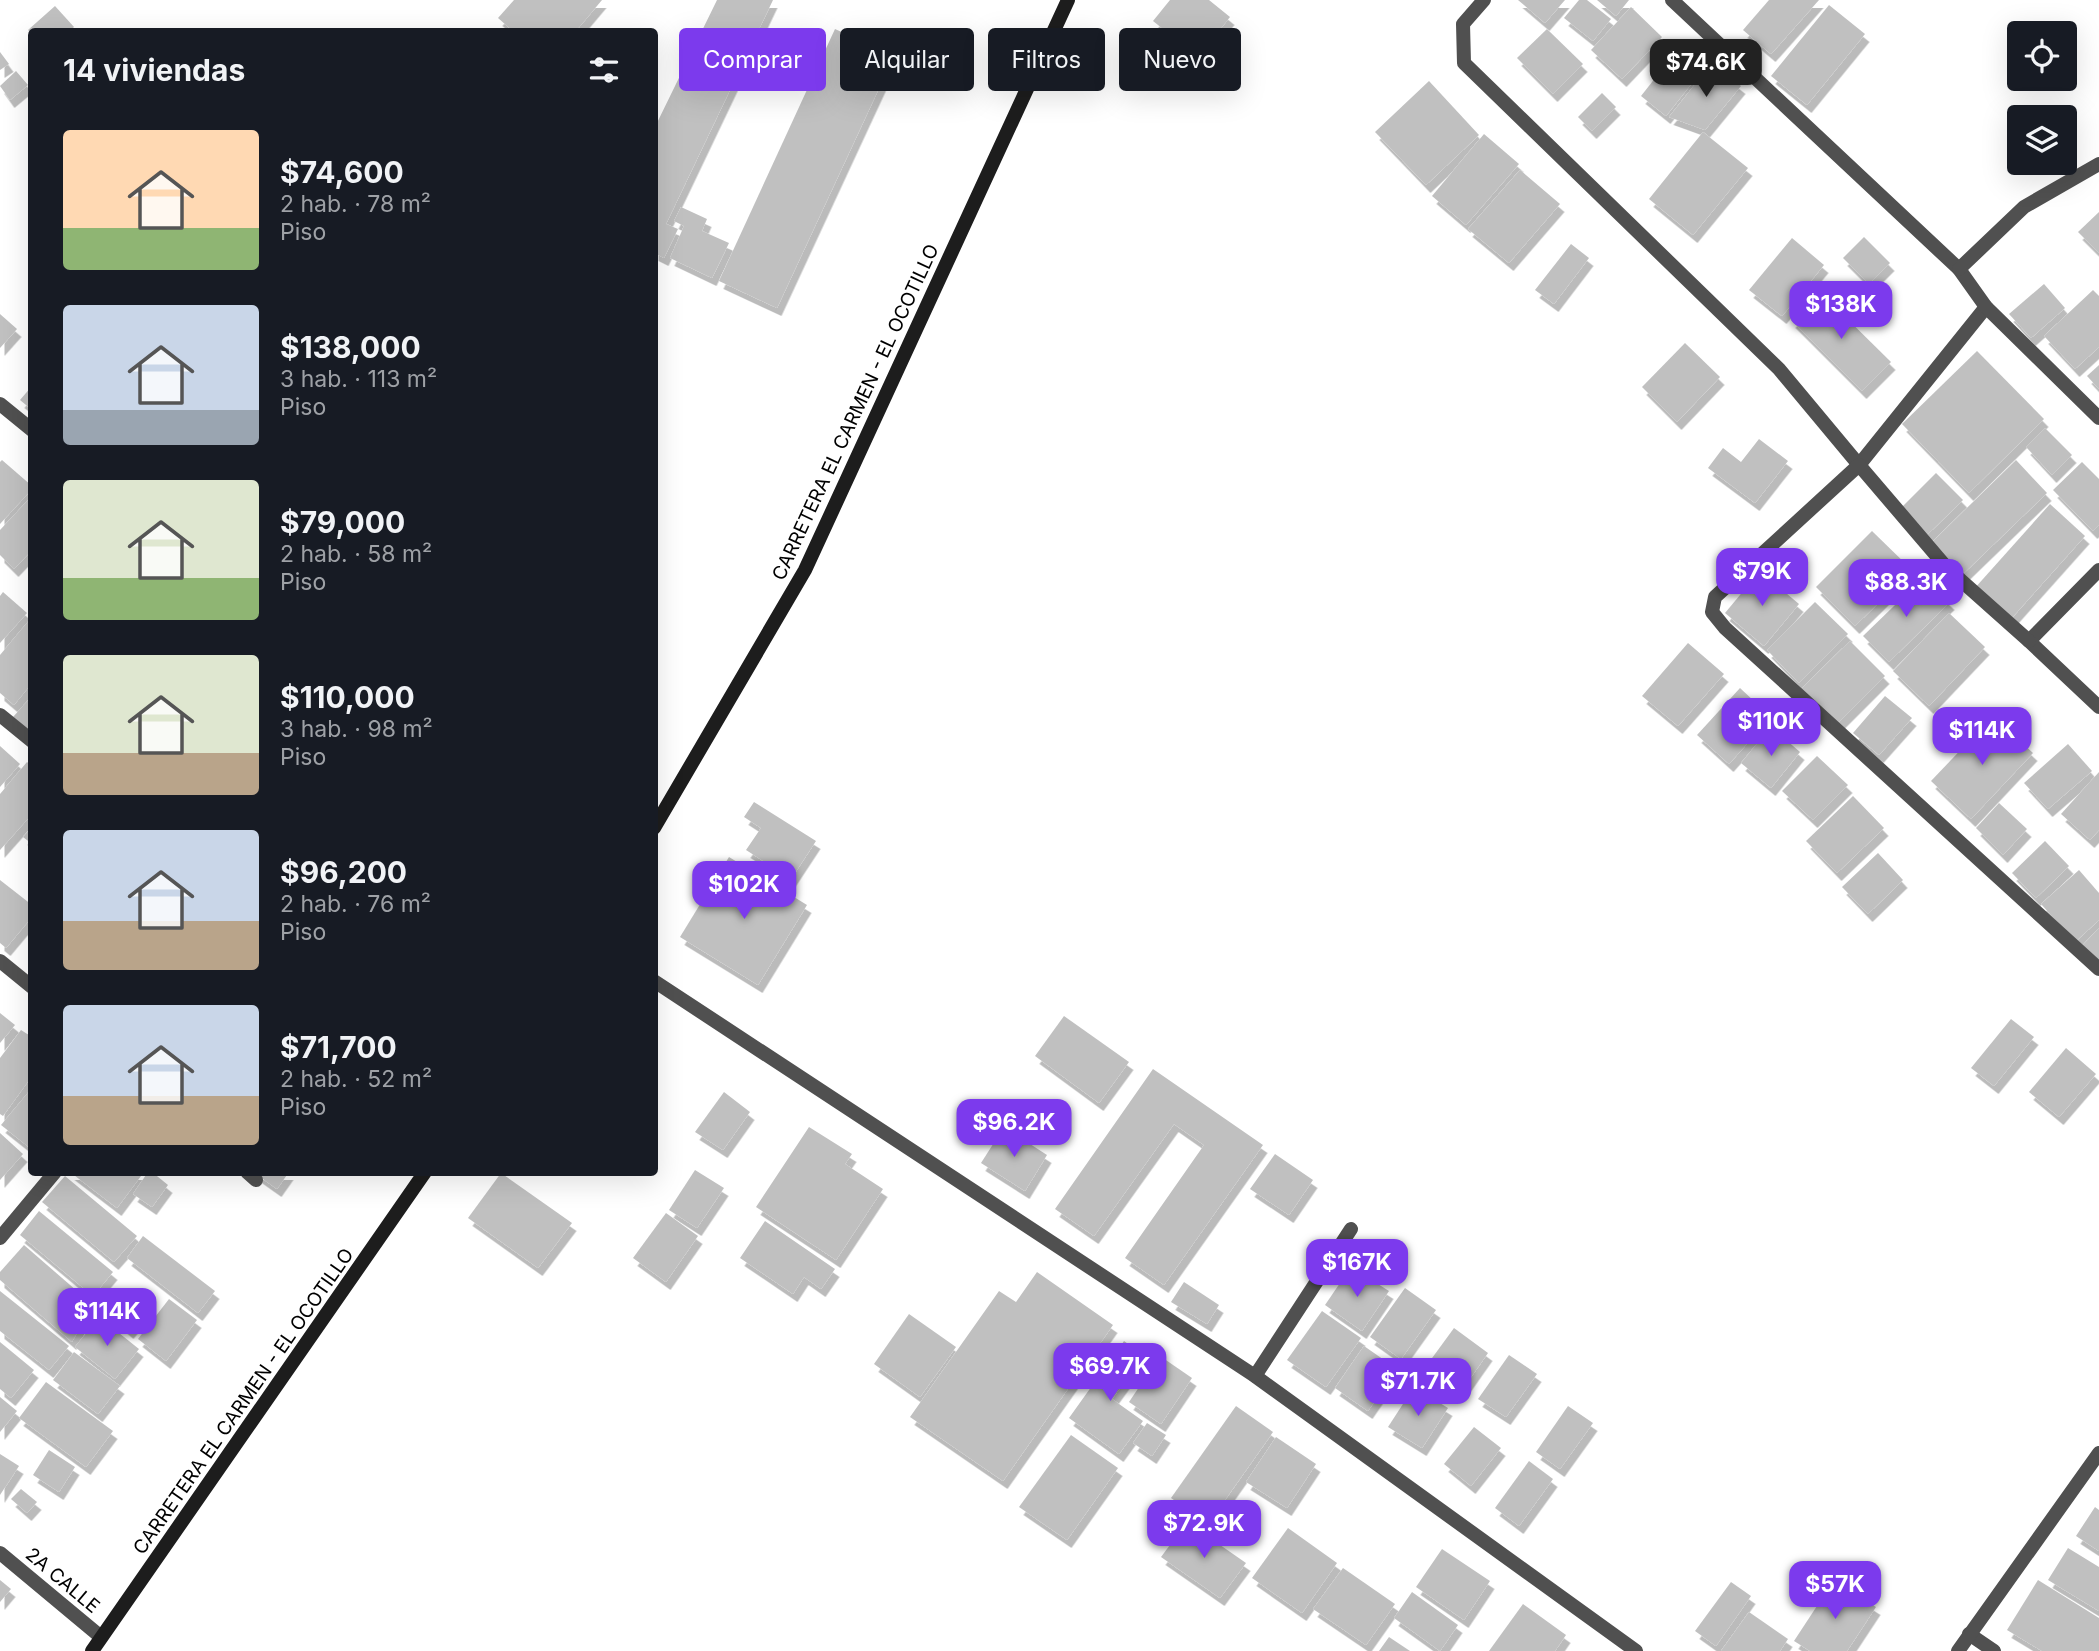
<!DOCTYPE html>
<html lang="es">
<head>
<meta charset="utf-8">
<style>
	body { margin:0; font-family:Inter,sans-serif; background:#242831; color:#f1f3f6; height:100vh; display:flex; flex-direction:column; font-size:26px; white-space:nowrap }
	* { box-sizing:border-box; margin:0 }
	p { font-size:23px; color:#9ea1a6 }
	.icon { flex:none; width:38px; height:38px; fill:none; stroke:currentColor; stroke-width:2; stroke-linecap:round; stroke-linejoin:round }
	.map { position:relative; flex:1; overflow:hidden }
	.sheet { position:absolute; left:28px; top:28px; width:630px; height:1148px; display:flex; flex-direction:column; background:#171b24; border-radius:7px; box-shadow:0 7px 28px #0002 }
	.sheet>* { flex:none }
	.hud { position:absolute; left:679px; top:28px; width:665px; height:63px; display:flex; gap:14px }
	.buttons { position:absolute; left:2007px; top:21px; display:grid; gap:14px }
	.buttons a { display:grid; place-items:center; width:70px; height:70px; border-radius:7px; background:#171b24; box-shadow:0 7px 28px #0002; font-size:35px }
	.price { position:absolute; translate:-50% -60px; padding:0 16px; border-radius:14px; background:#7c3aed; color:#fff; font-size:23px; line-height:46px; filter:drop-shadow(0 2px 4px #0008) }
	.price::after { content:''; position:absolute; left:50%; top:42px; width:21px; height:16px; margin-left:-10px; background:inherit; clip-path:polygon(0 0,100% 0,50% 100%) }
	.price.selected { background:#222; color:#fff }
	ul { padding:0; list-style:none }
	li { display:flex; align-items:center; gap:21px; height:175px; padding:0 35px }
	li span { display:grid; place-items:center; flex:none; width:196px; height:140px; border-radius:7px; color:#555 }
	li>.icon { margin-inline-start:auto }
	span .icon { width:84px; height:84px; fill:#fffc; stroke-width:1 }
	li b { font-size:30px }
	h2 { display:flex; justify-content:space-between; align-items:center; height:84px; padding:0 35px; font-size:30px }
	.pill { padding:0 24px; border-radius:7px; background:#171b24; box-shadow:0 7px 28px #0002; font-size:24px; line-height:63px }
	.pill.selected { background:#7c3aed; color:#fff }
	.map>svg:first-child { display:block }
	.building { fill:#c0c0c0; filter:url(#shadow) }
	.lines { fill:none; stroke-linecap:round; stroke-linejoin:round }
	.service { stroke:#505050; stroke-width:14 }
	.minor { stroke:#505050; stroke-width:14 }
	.secondary { stroke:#1d1d1d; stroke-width:14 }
	.labels { text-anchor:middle; stroke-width:7; stroke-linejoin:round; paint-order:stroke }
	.street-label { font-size:19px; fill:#000; stroke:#fff }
</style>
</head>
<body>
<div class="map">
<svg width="2099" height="1651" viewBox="0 0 2099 1651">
	<defs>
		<filter id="shadow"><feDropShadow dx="4.5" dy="8" stdDeviation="0" flood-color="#0004"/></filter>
	</defs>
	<rect width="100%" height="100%" fill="#fff"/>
	<g class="building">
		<polygon points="514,0 602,0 575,32 514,32 498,18"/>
		<polygon points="717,0 773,0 666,224 678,229 664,258 654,253 654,129"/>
		<polygon points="1170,0 1209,0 1230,17 1198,57 1153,21"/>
		<polygon points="1518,0 1565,0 1545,23"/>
		<polygon points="1579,0 1587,0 1611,19 1593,41 1564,18"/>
		<polygon points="1597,0 1629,0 1616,16"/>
		<polygon points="1769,0 1819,0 1771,54 1743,30"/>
		<polygon points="1829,5 1865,34 1807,105 1771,76"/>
		<polygon points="55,6 74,27 69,32 30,32 28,30"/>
		<polygon points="1631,7 1662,37 1622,79 1591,50"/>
		<polygon points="835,29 894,56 777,308 719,281"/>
		<polygon points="1547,29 1583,64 1553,94 1517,58"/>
		<polygon points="0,52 9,64 0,70"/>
		<polygon points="1671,58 1696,78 1666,116 1641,96"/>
		<polygon points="1712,63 1741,86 1705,130 1669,117"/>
		<polygon points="16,71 28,85 10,100 0,86"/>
		<polygon points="1429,81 1479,135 1426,185 1375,132"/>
		<polygon points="1602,93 1616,107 1592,131 1578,117"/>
		<polygon points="1703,132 1748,168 1693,235 1649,199"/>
		<polygon points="1484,134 1519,164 1466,225 1432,196"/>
		<polygon points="1520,170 1560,204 1509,263 1468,229"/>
		<polygon points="681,207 707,219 702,231 729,243 712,278 670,258 684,226 674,221"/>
		<polygon points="2099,212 2099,253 2078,232"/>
		<polygon points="1864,237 1890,263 1869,284 1843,258"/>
		<polygon points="1792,238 1824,265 1782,316 1749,290"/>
		<polygon points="1571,244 1589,258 1554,304 1535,290"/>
		<polygon points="2044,284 2065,308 2031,338 2009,314"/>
		<polygon points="2093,290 2099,296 2099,347 2075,369 2044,336"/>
		<polygon points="1819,291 1891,362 1862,391 1791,320"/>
		<polygon points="0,314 17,329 0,348"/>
		<polygon points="1685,343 1720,377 1677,422 1642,387"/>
		<polygon points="1977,351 2044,419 1969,493 1902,424"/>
		<polygon points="2099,365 2099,389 2087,376"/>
		<polygon points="32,386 32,410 20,400"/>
		<polygon points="2045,428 2072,455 2052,475 2026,447"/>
		<polygon points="1759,439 1788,461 1755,503 1708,468 1723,448 1741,462"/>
		<polygon points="2,460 32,486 32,489 0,524 0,462"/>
		<polygon points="2016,460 2047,493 1962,575 1931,543"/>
		<polygon points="2082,462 2099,479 2099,525 2093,531 2053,490"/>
		<polygon points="1936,473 1963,500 1927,535 1900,509"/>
		<polygon points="32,496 32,550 14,569 0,555 0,530"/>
		<polygon points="2050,504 2085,536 2010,620 1974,589"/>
		<polygon points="1872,531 1912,570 1855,626 1816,587"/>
		<polygon points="1760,571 1799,604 1764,646 1725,613"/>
		<polygon points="1924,577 1950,602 1889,662 1863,636"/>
		<polygon points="3,592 27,613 0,643 0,596"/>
		<polygon points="1815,602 1848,634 1799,683 1767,650"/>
		<polygon points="1949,613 1985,647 1929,706 1893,671"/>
		<polygon points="32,617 32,683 14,705 0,693 0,655"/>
		<polygon points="1850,641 1885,676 1836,725 1800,690"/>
		<polygon points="1688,643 1724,674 1678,726 1642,696"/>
		<polygon points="1740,688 1771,717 1729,764 1697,735"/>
		<polygon points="32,696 32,733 13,717"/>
		<polygon points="1885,696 1912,718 1879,755 1853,733"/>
		<polygon points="1993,716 2033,753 1971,819 1931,781"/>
		<polygon points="1771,727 1800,752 1771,788 1741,763"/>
		<polygon points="2068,744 2092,771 2048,809 2024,783"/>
		<polygon points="0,746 20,764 0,787"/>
		<polygon points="1817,756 1848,785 1813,820 1782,791"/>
		<polygon points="27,762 32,766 32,814 0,850 0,794"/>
		<polygon points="2099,772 2099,830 2090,840 2061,814"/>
		<polygon points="1853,796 1884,828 1837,873 1806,841"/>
		<polygon points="754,802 816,841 791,879 746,850 761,828 744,817"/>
		<polygon points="1999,803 2027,829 2003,855 1976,828"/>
		<polygon points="32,827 32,844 23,837"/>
		<polygon points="2045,841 2069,866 2036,898 2012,873"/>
		<polygon points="1878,853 1903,880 1868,914 1842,887"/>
		<polygon points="729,857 807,905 758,985 680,937"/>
		<polygon points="2079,870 2099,893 2099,920 2075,942 2041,904"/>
		<polygon points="0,880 32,905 32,917 6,948 0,943"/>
		<polygon points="2099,928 2099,966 2080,948"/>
		<polygon points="0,1013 15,1025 0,1043"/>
		<polygon points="1064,1016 1129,1062 1099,1103 1035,1056"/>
		<polygon points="2011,1019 2034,1037 1994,1086 1971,1068"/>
		<polygon points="21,1030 32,1037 32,1076 3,1116 0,1114 0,1058"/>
		<polygon points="2066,1048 2096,1074 2059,1117 2029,1092"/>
		<polygon points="1153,1069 1263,1145 1164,1285 1125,1258 1204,1145 1174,1124 1094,1236 1055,1209"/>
		<polygon points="32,1088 32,1147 30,1148 1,1125"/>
		<polygon points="724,1092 750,1112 723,1150 695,1132"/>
		<polygon points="809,1127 852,1154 845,1164 883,1189 836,1260 756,1207"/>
		<polygon points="1004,1127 1047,1155 1025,1191 981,1163"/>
		<polygon points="0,1133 23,1154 0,1180"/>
		<polygon points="1275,1154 1313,1180 1289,1215 1250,1189"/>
		<polygon points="695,1170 724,1188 697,1228 669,1210"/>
		<polygon points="70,1172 144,1172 117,1208"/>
		<polygon points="148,1172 152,1172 168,1185 152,1207 133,1194"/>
		<polygon points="253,1172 289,1172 277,1189"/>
		<polygon points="501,1173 572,1223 538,1268 468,1218"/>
		<polygon points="65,1176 137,1236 114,1262 42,1202"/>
		<polygon points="39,1211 113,1272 93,1296 20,1235"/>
		<polygon points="666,1213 698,1236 666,1282 633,1258"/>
		<polygon points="765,1221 835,1269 821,1289 804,1277 793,1294 740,1258"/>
		<polygon points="143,1236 215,1291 198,1313 127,1258"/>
		<polygon points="24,1245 92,1304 72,1342 0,1280 0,1272"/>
		<polygon points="1351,1267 1389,1291 1362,1331 1325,1305"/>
		<polygon points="1037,1272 1113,1325 1003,1481 910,1417 999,1291 1016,1302"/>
		<polygon points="1184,1282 1219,1305 1207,1324 1171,1302"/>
		<polygon points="1405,1288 1436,1310 1401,1359 1370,1337"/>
		<polygon points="131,1290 150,1305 129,1331 110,1315"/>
		<polygon points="0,1291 69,1346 49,1370 0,1331"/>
		<polygon points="169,1299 197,1320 166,1361 138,1339"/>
		<polygon points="1322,1311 1361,1338 1326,1387 1287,1360"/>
		<polygon points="909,1314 956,1347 920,1397 874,1364"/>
		<polygon points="99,1317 139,1349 115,1379 75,1347"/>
		<polygon points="1454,1328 1488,1353 1462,1390 1427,1365"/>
		<polygon points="1124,1341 1144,1355 1112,1399 1143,1421 1119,1454 1069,1418"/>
		<polygon points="0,1342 34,1370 11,1398 0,1389"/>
		<polygon points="1364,1346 1397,1369 1368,1411 1335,1388"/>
		<polygon points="74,1352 120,1386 98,1414 53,1380"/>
		<polygon points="1509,1355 1537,1374 1506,1417 1478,1399"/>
		<polygon points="1160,1356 1192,1378 1161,1424 1129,1402"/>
		<polygon points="46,1382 113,1431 86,1467 19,1418"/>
		<polygon points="1414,1387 1448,1408 1422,1448 1388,1427"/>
		<polygon points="0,1397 17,1411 0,1432"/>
		<polygon points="1236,1406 1273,1432 1208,1524 1171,1498"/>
		<polygon points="1568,1406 1593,1423 1560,1469 1536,1452"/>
		<polygon points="1147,1423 1166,1435 1152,1456 1133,1443"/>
		<polygon points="1474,1427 1501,1448 1471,1486 1444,1464"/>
		<polygon points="1071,1435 1118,1468 1067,1540 1019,1507"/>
		<polygon points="1276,1437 1316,1464 1287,1508 1246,1482"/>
		<polygon points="49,1450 75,1467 59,1492 33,1475"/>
		<polygon points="0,1454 19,1466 0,1495"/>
		<polygon points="1529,1461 1553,1479 1519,1526 1495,1508"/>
		<polygon points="21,1489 37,1502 27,1513 11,1499"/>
		<polygon points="2095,1507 2099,1510 2099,1551 2076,1536"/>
		<polygon points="1187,1522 1246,1563 1220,1598 1161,1557"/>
		<polygon points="1288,1528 1337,1563 1302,1613 1252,1578"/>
		<polygon points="2068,1548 2099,1567 2099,1611 2048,1580"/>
		<polygon points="1442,1549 1490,1581 1464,1620 1416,1587"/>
		<polygon points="1343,1568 1395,1604 1366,1645 1313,1609"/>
		<polygon points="0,1580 11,1589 0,1602"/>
		<polygon points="1834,1580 1876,1607 1847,1651 1810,1651 1794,1641"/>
		<polygon points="2038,1580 2099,1618 2099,1651 2042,1651 2007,1630"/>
		<polygon points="1731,1582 1751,1596 1716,1646 1695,1631"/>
		<polygon points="1412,1592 1458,1625 1440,1651 1394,1618"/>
		<polygon points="1523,1604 1566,1635 1555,1651 1489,1651"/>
		<polygon points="1749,1612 1788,1639 1780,1651 1721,1651"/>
		<polygon points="1389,1637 1410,1651 1379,1651"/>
	</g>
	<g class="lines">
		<g class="service">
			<polyline points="0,715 32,741"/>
			<polyline points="0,961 32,987"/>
			<polyline points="247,1172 256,1180"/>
		</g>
		<g class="minor">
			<polyline points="1484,0 1463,24 1464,63 1779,369 1859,465 1986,307"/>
			<polyline points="1672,0 1959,269 1986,307 2099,418"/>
			<polyline points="1959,269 2024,207 2099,164"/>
			<polyline points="0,404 32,430"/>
			<polyline points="2099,570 2029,641 2099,707"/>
			<polyline points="2029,641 1947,568 1859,465 1715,597 1712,612 1725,628 2099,969"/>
			<polyline points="654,981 1255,1376 1636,1651"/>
			<polyline points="0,1238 55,1172"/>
			<polyline points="1255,1376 1351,1229"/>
			<polyline points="0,1553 101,1637"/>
			<polyline points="1969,1634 1994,1651"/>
			<polyline points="1958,1651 2099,1453"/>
		</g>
		<g class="secondary">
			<polyline points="654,828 805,570 1068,0"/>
			<polyline points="92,1651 425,1172"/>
		</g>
	</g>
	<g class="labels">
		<g class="street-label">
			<text transform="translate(855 412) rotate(-65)" y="7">CARRETERA EL CARMEN - EL OCOTILLO</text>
			<text transform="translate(243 1401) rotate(-55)" y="7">CARRETERA EL CARMEN - EL OCOTILLO</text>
			<text transform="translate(63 1580) rotate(40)" y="7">2A CALLE</text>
		</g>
	</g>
</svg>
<div class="buttons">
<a><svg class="icon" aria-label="locate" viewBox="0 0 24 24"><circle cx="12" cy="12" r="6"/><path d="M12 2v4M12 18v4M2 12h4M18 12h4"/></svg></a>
<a><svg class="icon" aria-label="layers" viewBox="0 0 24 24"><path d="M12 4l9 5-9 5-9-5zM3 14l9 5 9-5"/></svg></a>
</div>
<b class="price selected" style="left:1706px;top:99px">$74.6K</b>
<b class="price" style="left:1841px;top:341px">$138K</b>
<b class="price" style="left:1762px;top:608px">$79K</b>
<b class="price" style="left:1906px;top:619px">$88.3K</b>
<b class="price" style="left:1771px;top:758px">$110K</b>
<b class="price" style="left:1982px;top:767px">$114K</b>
<b class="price" style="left:744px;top:921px">$102K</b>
<b class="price" style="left:1014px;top:1159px">$96.2K</b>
<b class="price" style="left:1357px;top:1299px">$167K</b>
<b class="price" style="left:107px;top:1348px">$114K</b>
<b class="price" style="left:1110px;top:1403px">$69.7K</b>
<b class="price" style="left:1418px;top:1418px">$71.7K</b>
<b class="price" style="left:1204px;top:1560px">$72.9K</b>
<b class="price" style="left:1835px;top:1621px">$57K</b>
<div class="hud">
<a class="pill selected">Comprar</a>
<a class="pill">Alquilar</a>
<a class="pill">Filtros</a>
<a class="pill">Nuevo</a>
</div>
<section class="sheet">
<h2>14 viviendas<svg class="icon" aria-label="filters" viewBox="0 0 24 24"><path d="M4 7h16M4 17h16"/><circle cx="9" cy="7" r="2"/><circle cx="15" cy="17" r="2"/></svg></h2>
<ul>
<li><span style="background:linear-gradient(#ffd9b3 70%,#8fb573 0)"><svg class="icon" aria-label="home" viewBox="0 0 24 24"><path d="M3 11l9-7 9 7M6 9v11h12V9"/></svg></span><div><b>$74,600</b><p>2 hab. · 78 m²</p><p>Piso</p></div></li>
<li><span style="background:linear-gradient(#c9d6e8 75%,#9aa5b1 0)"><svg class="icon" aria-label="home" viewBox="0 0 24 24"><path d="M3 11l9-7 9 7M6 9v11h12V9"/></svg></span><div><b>$138,000</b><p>3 hab. · 113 m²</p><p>Piso</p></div></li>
<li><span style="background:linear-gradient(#dfe7d0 70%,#8fb573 0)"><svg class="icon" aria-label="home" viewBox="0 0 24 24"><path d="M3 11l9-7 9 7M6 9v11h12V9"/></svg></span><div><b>$79,000</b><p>2 hab. · 58 m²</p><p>Piso</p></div></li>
<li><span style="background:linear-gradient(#dfe7d0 70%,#b9a48a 0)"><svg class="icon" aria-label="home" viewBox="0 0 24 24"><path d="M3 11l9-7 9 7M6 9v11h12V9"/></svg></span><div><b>$110,000</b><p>3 hab. · 98 m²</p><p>Piso</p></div></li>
<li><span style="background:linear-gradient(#c9d6e8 65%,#b9a48a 0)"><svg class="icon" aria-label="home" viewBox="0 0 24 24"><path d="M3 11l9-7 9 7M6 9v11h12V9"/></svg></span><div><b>$96,200</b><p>2 hab. · 76 m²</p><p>Piso</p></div></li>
<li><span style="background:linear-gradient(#c9d6e8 65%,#b9a48a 0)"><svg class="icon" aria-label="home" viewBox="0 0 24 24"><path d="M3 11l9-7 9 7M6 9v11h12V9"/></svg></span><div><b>$71,700</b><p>2 hab. · 52 m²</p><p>Piso</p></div></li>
</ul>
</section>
</div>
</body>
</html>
